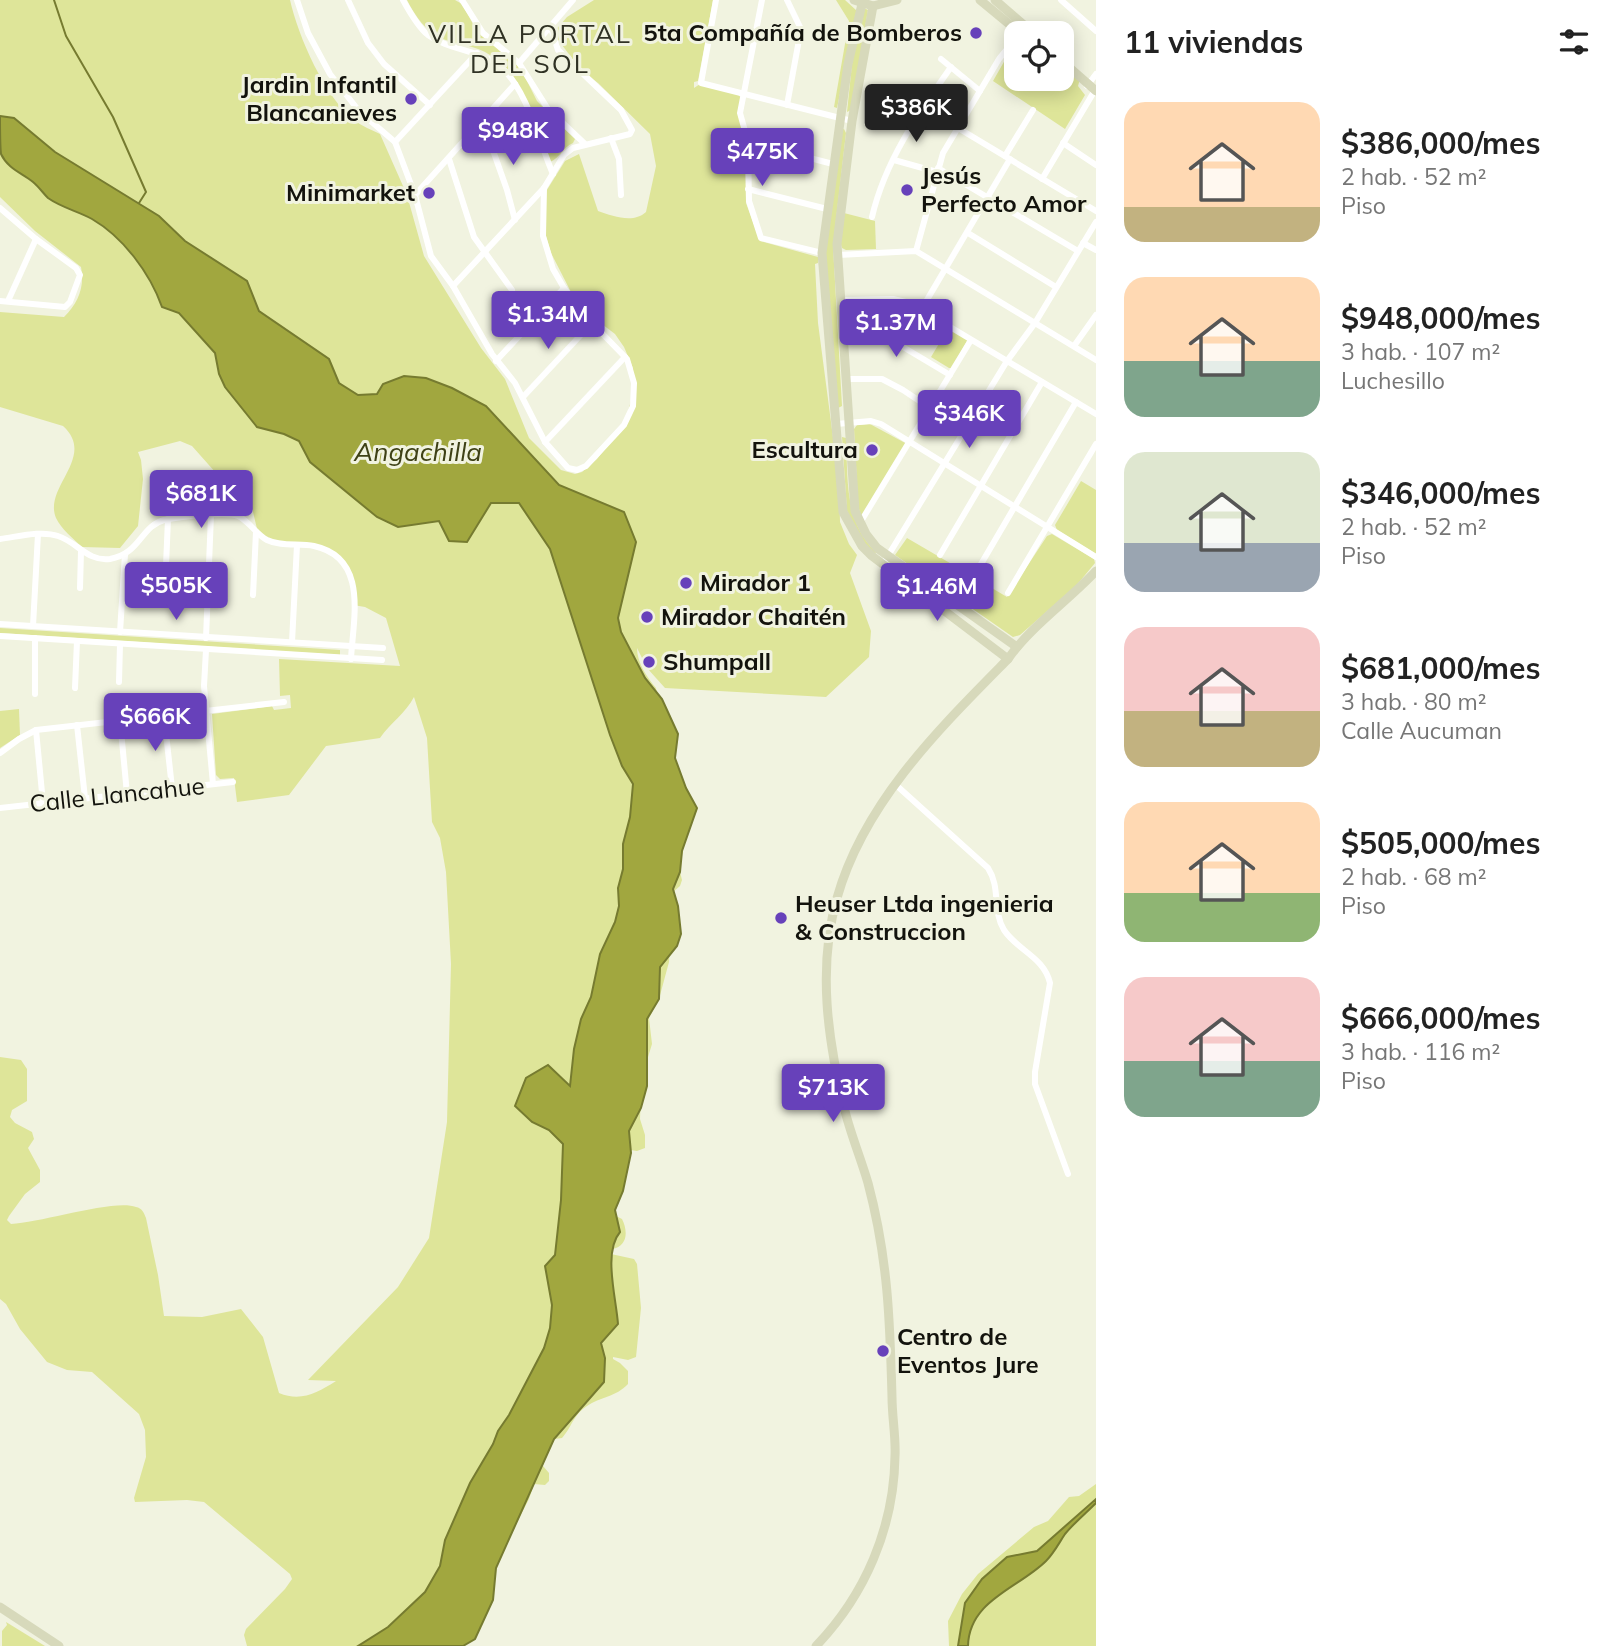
<!DOCTYPE html>
<html lang="es">
<head>
<meta charset="utf-8">
<style>
	body { margin:0; font-family:Mulish,sans-serif; background:#f2f2f2; color:#222; height:100vh; display:flex; flex-direction:column; font-size:26px; white-space:nowrap }
	* { box-sizing:border-box; margin:0 }
	p { font-size:23px; color:#767676 }
	.icon { flex:none; width:38px; height:38px; fill:none; stroke:currentColor; stroke-width:2; stroke-linecap:round; stroke-linejoin:round }
	.map { position:relative; flex:1; overflow:hidden }
	.side { display:flex; flex-direction:column; background:#fff; width:525px }
	.side>* { flex:none }
	.fabs { position:absolute; left:1004px; top:21px; display:grid; gap:14px }
	.fabs a { display:grid; place-items:center; width:70px; height:70px; border-radius:14px; background:#fff; box-shadow:0 4px 18px #0003; font-size:35px }
	.price { position:absolute; translate:-50% -60px; padding:0 16px; border-radius:7px; background:#6741ba; color:#fff; font-size:23px; line-height:46px; filter:drop-shadow(0 2px 4px #0008) }
	.price::after { content:''; position:absolute; left:50%; top:42px; width:21px; height:16px; margin-left:-10px; background:inherit; clip-path:polygon(0 0,100% 0,50% 100%) }
	.price.selected { background:#222; color:#fff }
	ul { padding:0; list-style:none }
	li { display:flex; align-items:center; gap:21px; height:175px; padding:0 28px }
	li span { display:grid; place-items:center; flex:none; width:196px; height:140px; border-radius:21px; color:#555 }
	li>.icon { margin-inline-start:auto }
	span .icon { width:84px; height:84px; fill:#fffc; stroke-width:1 }
	li b { font-size:30px }
	h2 { display:flex; justify-content:space-between; align-items:center; height:84px; padding:0 28px; font-size:30px }
	main { display:flex; flex:1; min-height:0 }
	.map>svg:first-child { display:block }
	.green { fill:#dee599 }
	.water { fill:#a1a73f; stroke:#767b30; stroke-width:2 }
	.lines { fill:none; stroke-linecap:round; stroke-linejoin:round }
	.stream { stroke:#767b30; stroke-width:2 }
	.street { stroke:#fff; stroke-width:6 }
	.secondary { stroke:#d7d9bb; stroke-width:9 }
	.poi-dot { fill:#6741ba; stroke:#f1f3e0; stroke-width:2.5 }
	.labels { text-anchor:middle; stroke-width:6; stroke-linejoin:round; paint-order:stroke }
	.poi-label { font-size:24px; font-weight:bold; fill:#13130d; stroke:#f1f3e0; text-anchor:start }
	.street-label { font-size:24px; fill:#13130d; stroke:#f1f3e0 }
	.neighbourhood-label { font-size:26px; letter-spacing:2px; fill:#303224; stroke:#f1f3e0 }
	.water-label { font-size:26px; font-style:italic; fill:#3e4116; stroke:#f1f3e0 }
</style>
</head>
<body>
<main>
<div class="map">
<svg width="1096" height="1646" viewBox="0 0 1096 1646">
	<rect width="100%" height="100%" fill="#f1f3e0"/>
	<g class="green">
		<path d="M0,0H290C298,36 325,98 355,121C362,126 372,130 380,134L407,195L424,256L481,348L505,379L529,438L561,470L575,474L582,472L597,459L624,425L633,394V368L624,347L615,334L594,318L572,294L551,253L546,236L545,193L565,161L579,154L598,211C613,216 633,224 646,212L656,166L650,134L598,83L580,69L553,33L567,17L594,0H713L698,81L694,82V88L700,84L738,94L741,98L745,139L746,203L760,241L818,257V263L815,264L818,323L839,483L840,522L849,544L857,555L850,573L871,631L869,657L826,697L665,688L647,668L637,648C637,663 647,677 656,688L684,841L680,872L682,880L680,886L673,892L669,962L659,999L649,1018L652,1044L645,1067L641,1093L640,1119L645,1135V1148L637,1151L624,1149L612,1214L622,1219C628,1231 628,1246 612,1249L611,1254L634,1259L637,1264L641,1308L636,1357L628,1360L613,1357V1359L620,1363L628,1371V1384C616,1397 600,1397 587,1406C573,1415 572,1427 562,1438L547,1440L543,1466L549,1473V1481L545,1485L534,1484L529,1499L496,1563L494,1580L465,1646H247L244,1635L246,1629L285,1589L292,1579L290,1574L204,1502L187,1500L135,1502L134,1498L146,1457L145,1430L139,1414L92,1372L67,1370L47,1362L20,1329L6,1304L0,1299V1057L21,1060L27,1069V1101L12,1110L10,1117L15,1123L32,1132L34,1139L28,1148L40,1170V1182L25,1194L9,1216L7,1220L11,1224C41,1223 113,1199 136,1207C142,1208 144,1213 146,1218L158,1275L164,1316L202,1317L241,1309L263,1337L279,1393C301,1402 317,1393 336,1381L308,1380L398,1287L429,1238L447,1122L451,964L446,872L440,838L432,822L427,738L414,697C405,714 391,722 380,738L326,746L289,795L237,802L234,778L220,779L216,775L212,714L272,706L274,710L291,708L290,695L280,696L279,659L400,666L386,618L365,607L353,605L351,578L336,557L321,547L279,543L258,533L248,491L224,482L192,446L180,441L138,452L141,460L143,479L138,526L120,548L82,547C74,539 61,529 56,518C43,487 97,457 63,426L0,407V312L64,317C78,303 85,287 81,267L35,231L0,197Z"/>
		<path d="M407,0H455L462,4L478,33L519,65L537,101L575,139L573,143C562,148 560,158 550,162C535,124 525,80 490,55C476,45 458,45 443,39C426,32 415,16 407,0Z"/>
		<polygon points="836,0 845,0 857,11 837,108 834,107 849,21"/>
		<polygon points="864,8 868,10 851,110 847,112 852,64"/>
		<polygon points="1017,47 1017,79 1062,79 1062,63 1080,79 1078,86 1085,95 1065,129 993,81 1005,60"/>
		<polygon points="844,129 846,133 833,246 842,406 838,408 825,251 841,130"/>
		<polygon points="844,213 875,221 876,249 846,250 842,248 840,242"/>
		<polygon points="949,327 968,339 952,368 949,368 931,357"/>
		<polygon points="870,424 907,444 864,516 860,515 858,503 854,429 857,425"/>
		<path d="M842,437L846,438C848,478 844,522 876,552L875,554L865,544L847,511Z"/>
		<polygon points="1081,481 1096,490 1096,554 1057,530 1055,525"/>
		<polygon points="1052,534 1094,559 1095,563 1076,586 1020,635 1013,637 895,555 907,538 955,566 954,568 973,580 975,578 1007,597 1047,536"/>
		<polygon points="0,628 340,650 340,655 0,633"/>
		<polygon points="19,709 20,735 0,748 0,711"/>
		<polygon points="1096,1484 1096,1646 949,1646 948,1621 962,1594 978,1574 1034,1527 1048,1521 1069,1497 1079,1496"/>
		<polygon points="6,1622 45,1646 2,1646 2,1631 7,1625"/>
	</g>
	<g class="water">
		<path d="M0,116L14,118L55,152L159,216L185,241L247,281L259,311L329,359L339,383L358,395L377,394L383,384L404,376L426,378L452,388L486,406L559,485L624,512L636,542L618,618L621,632L645,678L662,699L678,734L675,758L686,788L697,808L682,851L680,872L673,889L678,906L681,934L677,946L660,967L659,999L647,1019V1086L641,1108L629,1131L631,1153L623,1191L615,1210L620,1232C603,1252 616,1297 618,1324L601,1343L605,1358L604,1382L554,1439L496,1568L493,1600L475,1639L463,1646H358L388,1627L425,1592L440,1566L445,1540L470,1483L493,1444L498,1431L509,1415L544,1348L550,1328L552,1305L545,1266L555,1255L561,1200L563,1144L549,1130L532,1122L515,1106L526,1078L548,1065L570,1086L574,1049L581,1019L591,997L600,954L615,922L619,906L618,888L623,869V844L630,817L633,784L622,766L610,735L550,549L519,503H491L467,542L449,541L439,521L398,527L377,517L310,462L299,441L284,434L257,427L225,387L219,374L215,353L179,313L162,307C150,273 123,237 92,219C78,211 62,208 48,198C43,193 39,187 33,182C22,173 8,169 1,154C0,145 0,127 0,116Z"/>
		<path d="M1096,1499V1503C1086,1513 1074,1523 1065,1534C1059,1543 1054,1553 1046,1561C1019,1588 969,1600 968,1646H958L965,1603L982,1579L1007,1557L1037,1551Z"/>
	</g>
	<g class="lines">
		<polyline class="stream" points="54,0 66,36 113,117 146,192 139,203"/>
		<g class="street">
			<polyline points="297,0 308,33 330,74 359,111 395,142 415,195 431,256 453,286 492,354 515,383 545,442 568,468 577,470 586,466 624,425 633,406 634,383 627,359 592,323 564,288 553,269 543,236 544,188"/>
			<polyline points="348,0 368,43 384,64 430,105"/>
			<path d="M403,0C409,11 418,27 428,35C450,51 480,49 502,68C528,92 539,142 553,174"/>
			<polyline points="462,0 483,33 519,63 548,109 585,144"/>
			<polyline points="716,0 701,83 852,121"/>
			<polyline points="762,0 740,113 748,142 749,201 761,238 822,253"/>
			<polyline points="787,0 801,29 787,105"/>
			<polyline points="1061,0 1096,31"/>
			<polyline points="941,59 980,91"/>
			<polyline points="519,63 573,0"/>
			<polyline points="1087,86 1096,74"/>
			<polyline points="483,122 507,190 515,220"/>
			<polyline points="958,128 1096,211"/>
			<polyline points="611,138 619,159 621,195"/>
			<polyline points="395,142 477,53"/>
			<polyline points="748,142 833,164"/>
			<polyline points="1063,143 1096,165"/>
			<polyline points="1005,156 1033,110"/>
			<polyline points="449,159 474,237 512,290"/>
			<polyline points="894,160 937,172"/>
			<polyline points="938,168 1078,251"/>
			<polyline points="1042,179 1095,90"/>
			<polyline points="748,189 827,209"/>
			<polyline points="415,195 515,84"/>
			<polyline points="0,208 36,239 76,268 80,275 70,302 65,307 0,301"/>
			<path d="M872,217C885,161 918,114 951,67"/>
			<polyline points="968,233 1056,287"/>
			<polyline points="1083,243 1096,250"/>
			<polyline points="916,251 943,153 999,59 1017,37"/>
			<polyline points="838,255 916,251 1096,360"/>
			<polyline points="453,286 544,188 564,155 573,148 630,134 632,130 621,110 558,50 550,25"/>
			<polyline points="841,300 893,299 910,303 1096,414"/>
			<polyline points="8,301 36,239"/>
			<polyline points="921,310 1010,159"/>
			<polyline points="844,342 886,340 893,341 950,375"/>
			<polyline points="1074,346 1096,315"/>
			<polyline points="496,361 564,288"/>
			<polyline points="846,379 882,379 903,390 930,408"/>
			<polyline points="523,397 592,323"/>
			<polyline points="836,424 871,421 881,424 1096,557"/>
			<polyline points="545,442 625,357"/>
			<polyline points="860,523 971,340"/>
			<path d="M0,539C17,537 41,530 58,536C77,542 88,562 110,559C140,554 141,526 164,520C178,517 226,511 238,516C249,521 256,534 267,540C281,547 299,543 314,546C369,558 353,619 351,659"/>
			<polyline points="940,555 1042,382"/>
			<polyline points="883,564 1007,361 1035,323 1096,222"/>
			<polyline points="974,576 1076,402"/>
			<polyline points="80,588 81,551"/>
			<polyline points="165,589 168,519"/>
			<polyline points="1008,593 1096,444"/>
			<polyline points="253,595 256,532"/>
			<polyline points="0,624 383,648"/>
			<polyline points="33,626 38,534"/>
			<polyline points="120,632 125,554"/>
			<polyline points="0,636 382,660"/>
			<polyline points="206,638 211,515"/>
			<polyline points="292,642 297,545"/>
			<polyline points="206,650 204,686 213,784"/>
			<polyline points="119,682 120,644"/>
			<polyline points="75,688 77,641"/>
			<polyline points="35,694 35,638"/>
			<polyline points="164,715 172,788"/>
			<polyline points="120,720 127,794"/>
			<polyline points="77,725 85,798"/>
			<polyline points="36,730 43,803"/>
			<polyline points="0,753 19,739 36,730 284,702"/>
			<path d="M896,785L988,868C1001,888 992,910 1004,930C1018,951 1044,957 1050,983L1035,1072V1084L1068,1174"/>
			<polyline points="0,808 233,782"/>
		</g>
		<g class="secondary">
			<polyline points="854,0 873,6 897,0"/>
			<polyline points="980,0 1020,33"/>
			<polyline points="995,0 1033,33"/>
			<polyline points="862,4 848,64 822,253 843,512 862,546 872,556 1008,659"/>
			<polyline points="873,6 852,121 837,244 855,511 866,534 877,548 1017,647"/>
			<polyline points="1062,61 1096,91"/>
			<polyline points="0,1607 59,1646"/>
			<path d="M816,1646C865,1595 894,1528 895,1456C896,1437 892,1417 892,1397C890,1321 888,1258 868,1183C861,1159 851,1135 845,1111C828,1042 817,968 837,898C864,802 940,728 1008,659C1030,627 1069,600 1096,571"/>
		</g>
	</g>
	<g class="poi-dot">
		<circle cx="976" cy="33" r="7"/>
		<circle cx="411" cy="99" r="7"/>
		<circle cx="907" cy="190" r="7"/>
		<circle cx="429" cy="193" r="7"/>
		<circle cx="872" cy="450" r="7"/>
		<circle cx="686" cy="583" r="7"/>
		<circle cx="647" cy="617" r="7"/>
		<circle cx="649" cy="662" r="7"/>
		<circle cx="781" cy="918" r="7"/>
		<circle cx="883" cy="1351" r="7"/>
	</g>
	<g class="labels">
		<g class="poi-label">
			<text x="962" y="41" text-anchor="end">5ta Compañía de Bomberos</text>
			<text x="397" y="93" text-anchor="end">Jardin Infantil<tspan x="397" dy="28">Blancanieves</tspan></text>
			<text x="921" y="184">Jesús<tspan x="921" dy="28">Perfecto Amor</tspan></text>
			<text x="415" y="201" text-anchor="end">Minimarket</text>
			<text x="858" y="458" text-anchor="end">Escultura</text>
			<text x="700" y="591">Mirador 1</text>
			<text x="661" y="625">Mirador Chaitén</text>
			<text x="663" y="670">Shumpall</text>
			<text x="795" y="912">Heuser Ltda ingenieria<tspan x="795" dy="28">&amp; Construccion</tspan></text>
			<text x="897" y="1345">Centro de<tspan x="897" dy="28">Eventos Jure</tspan></text>
		</g>
		<g class="street-label">
			<text transform="translate(117 795) rotate(-6)" y="8">Calle Llancahue</text>
		</g>
		<g class="neighbourhood-label">
			<text x="530" y="43">VILLA PORTAL<tspan x="530" dy="30">DEL SOL</tspan></text>
		</g>
		<g class="water-label">
			<text x="418" y="461">Angachilla</text>
		</g>
	</g>
</svg>
<div class="fabs">
<a><svg class="icon" aria-label="locate" viewBox="0 0 24 24"><circle cx="12" cy="12" r="6"/><path d="M12 2v4M12 18v4M2 12h4M18 12h4"/></svg></a>
</div>
<b class="price selected" style="left:916px;top:144px">$386K</b>
<b class="price" style="left:513px;top:167px">$948K</b>
<b class="price" style="left:762px;top:188px">$475K</b>
<b class="price" style="left:548px;top:351px">$1.34M</b>
<b class="price" style="left:896px;top:359px">$1.37M</b>
<b class="price" style="left:969px;top:450px">$346K</b>
<b class="price" style="left:201px;top:530px">$681K</b>
<b class="price" style="left:176px;top:622px">$505K</b>
<b class="price" style="left:937px;top:623px">$1.46M</b>
<b class="price" style="left:155px;top:753px">$666K</b>
<b class="price" style="left:833px;top:1124px">$713K</b>
</div>
<section class="side">
<h2>11 viviendas<svg class="icon" aria-label="filters" viewBox="0 0 24 24"><path d="M4 7h16M4 17h16"/><circle cx="9" cy="7" r="2"/><circle cx="15" cy="17" r="2"/></svg></h2>
<ul>
<li><span style="background:linear-gradient(#ffd9b3 75%,#c2b280 0)"><svg class="icon" aria-label="home" viewBox="0 0 24 24"><path d="M3 11l9-7 9 7M6 9v11h12V9"/></svg></span><div><b>$386,000/mes</b><p>2 hab. · 52 m²</p><p>Piso</p></div></li>
<li><span style="background:linear-gradient(#ffd9b3 60%,#7fa58c 0)"><svg class="icon" aria-label="home" viewBox="0 0 24 24"><path d="M3 11l9-7 9 7M6 9v11h12V9"/></svg></span><div><b>$948,000/mes</b><p>3 hab. · 107 m²</p><p>Luchesillo</p></div></li>
<li><span style="background:linear-gradient(#dfe7d0 65%,#9aa5b1 0)"><svg class="icon" aria-label="home" viewBox="0 0 24 24"><path d="M3 11l9-7 9 7M6 9v11h12V9"/></svg></span><div><b>$346,000/mes</b><p>2 hab. · 52 m²</p><p>Piso</p></div></li>
<li><span style="background:linear-gradient(#f6c9c9 60%,#c2b280 0)"><svg class="icon" aria-label="home" viewBox="0 0 24 24"><path d="M3 11l9-7 9 7M6 9v11h12V9"/></svg></span><div><b>$681,000/mes</b><p>3 hab. · 80 m²</p><p>Calle Aucuman</p></div></li>
<li><span style="background:linear-gradient(#ffd9b3 65%,#8fb573 0)"><svg class="icon" aria-label="home" viewBox="0 0 24 24"><path d="M3 11l9-7 9 7M6 9v11h12V9"/></svg></span><div><b>$505,000/mes</b><p>2 hab. · 68 m²</p><p>Piso</p></div></li>
<li><span style="background:linear-gradient(#f6c9c9 60%,#7fa58c 0)"><svg class="icon" aria-label="home" viewBox="0 0 24 24"><path d="M3 11l9-7 9 7M6 9v11h12V9"/></svg></span><div><b>$666,000/mes</b><p>3 hab. · 116 m²</p><p>Piso</p></div></li>
</ul>
</section>
</main>
</body>
</html>
